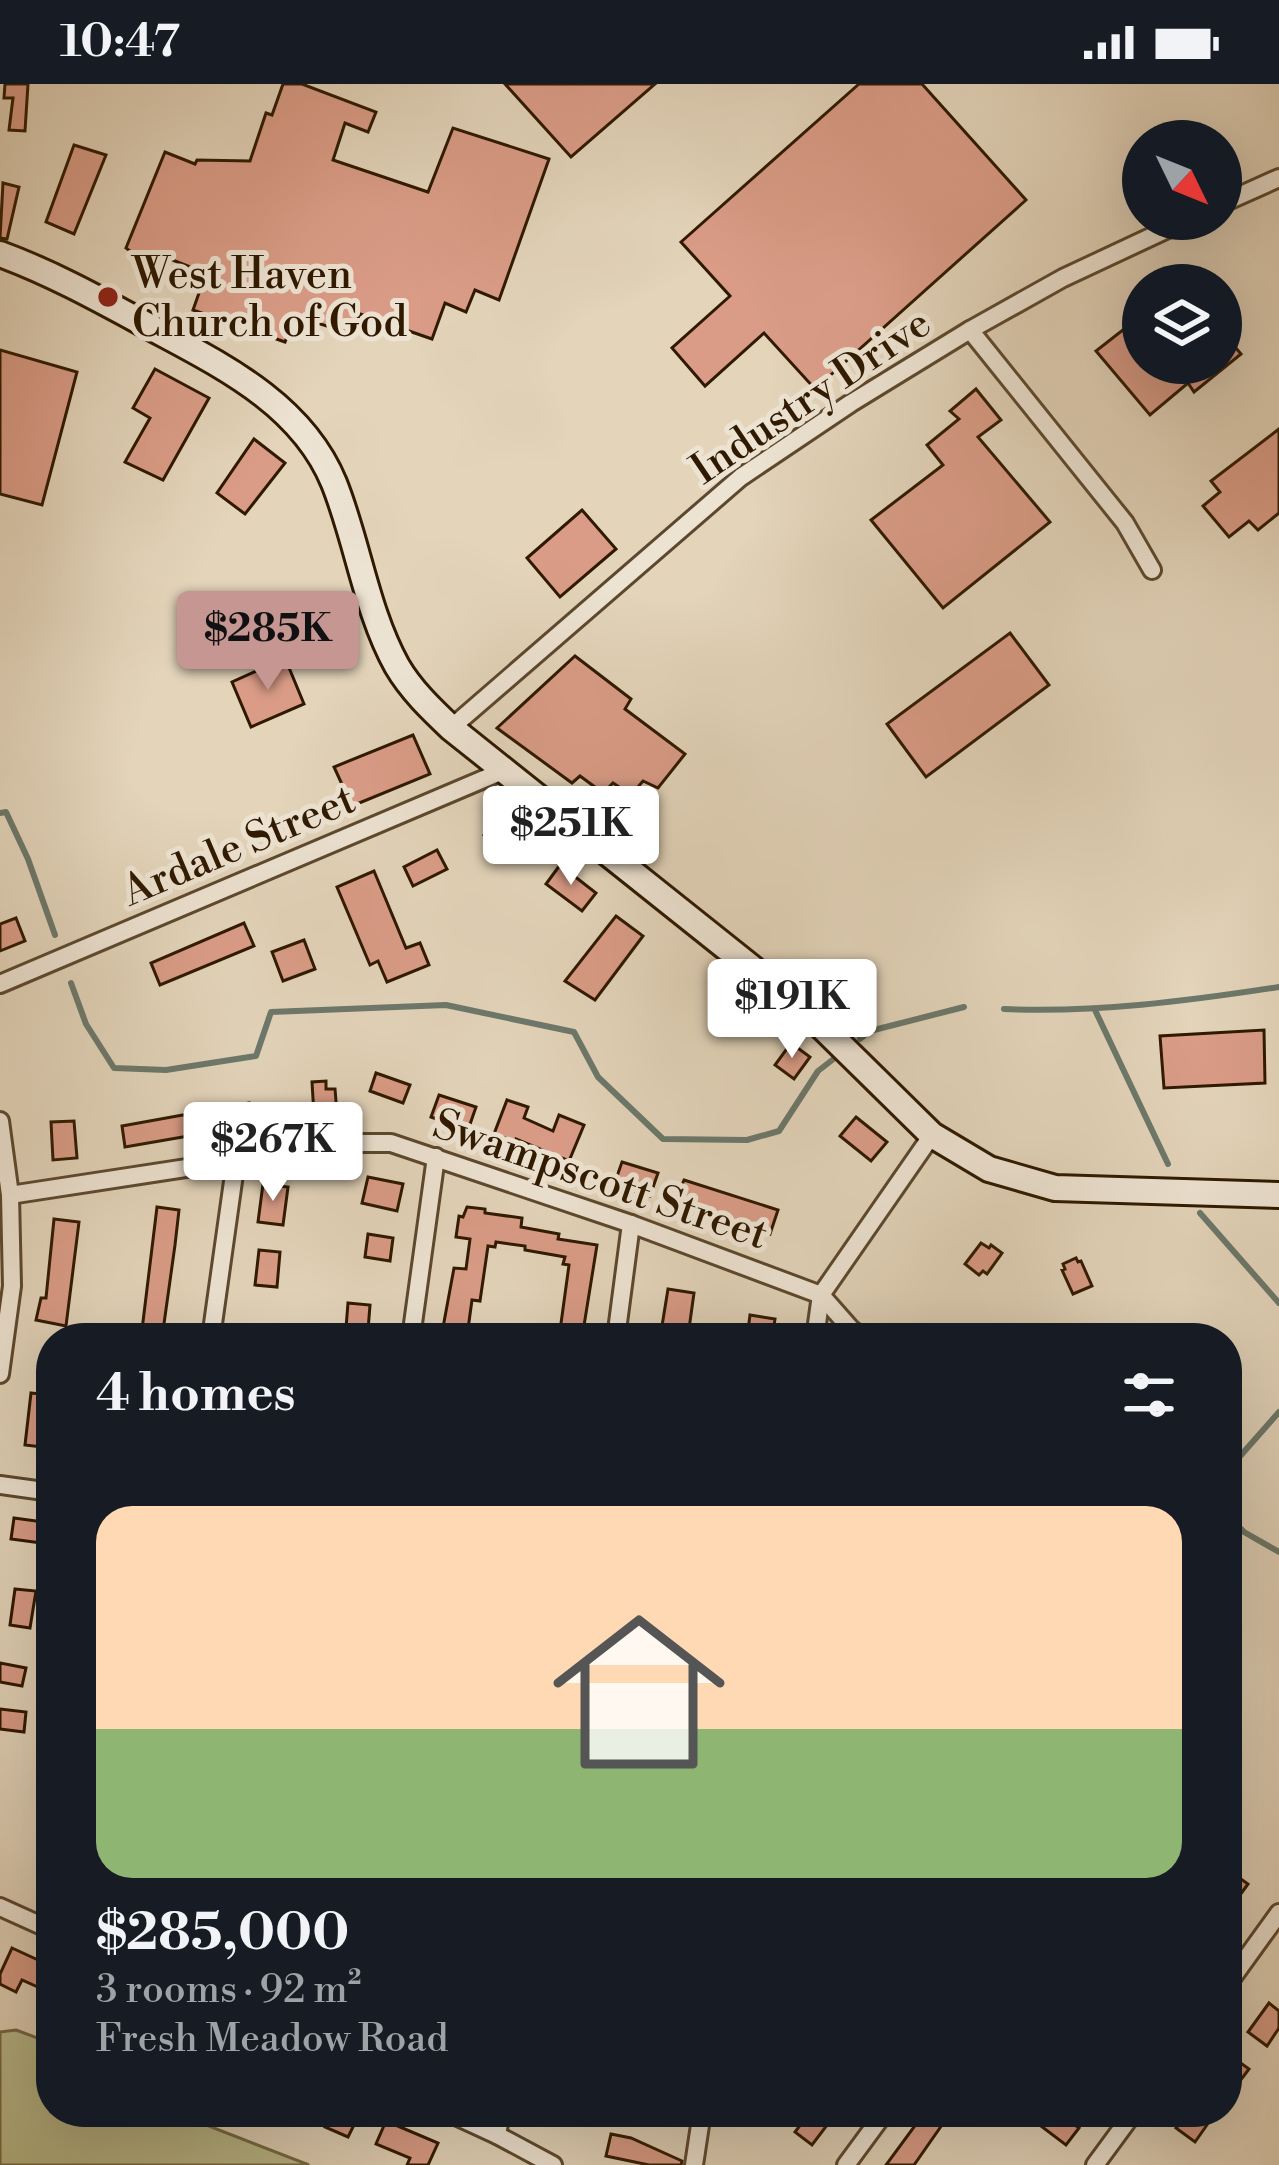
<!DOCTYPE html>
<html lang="en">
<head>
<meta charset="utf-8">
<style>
	body { margin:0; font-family:"Libre Bodoni",serif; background:#242831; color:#f1f3f6; height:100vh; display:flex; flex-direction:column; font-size:45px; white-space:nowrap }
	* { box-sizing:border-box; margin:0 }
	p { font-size:39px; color:#9ea1a6 }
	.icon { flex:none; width:66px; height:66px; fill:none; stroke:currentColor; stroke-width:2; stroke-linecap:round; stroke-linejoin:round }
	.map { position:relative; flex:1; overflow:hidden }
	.sheet { position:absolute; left:36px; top:1239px; width:1206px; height:804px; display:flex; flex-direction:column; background:#171b24; border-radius:48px; box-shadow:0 12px 48px #0002 }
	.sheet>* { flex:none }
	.needle { width:78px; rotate:133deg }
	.fabs { position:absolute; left:1122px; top:36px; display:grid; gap:24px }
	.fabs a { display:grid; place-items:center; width:120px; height:120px; border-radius:50%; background:#171b24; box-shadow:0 12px 48px #0002; font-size:60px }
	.price { position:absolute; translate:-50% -102px; padding:0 27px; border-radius:12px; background:#fff; color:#222; font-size:39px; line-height:78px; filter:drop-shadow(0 3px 6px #0008) }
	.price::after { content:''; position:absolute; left:50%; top:72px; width:36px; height:27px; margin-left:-18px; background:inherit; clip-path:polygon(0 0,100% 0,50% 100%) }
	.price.current { background:#c59692; color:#111 }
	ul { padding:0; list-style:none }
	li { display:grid; align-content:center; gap:24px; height:636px; padding:0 60px }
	li span { display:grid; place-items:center; height:372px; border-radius:36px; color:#555 }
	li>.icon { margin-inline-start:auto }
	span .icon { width:216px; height:216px; fill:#fffc; stroke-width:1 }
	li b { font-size:51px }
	h2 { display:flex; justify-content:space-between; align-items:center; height:144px; padding:0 60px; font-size:51px }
	.status { display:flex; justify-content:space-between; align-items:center; height:84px; padding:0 60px; background:#171b24; direction:ltr }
	.status svg { height:33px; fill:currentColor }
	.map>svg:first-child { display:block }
	.green { fill:#b9bb8c; stroke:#746a46; stroke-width:3 }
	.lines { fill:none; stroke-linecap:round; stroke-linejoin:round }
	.stream { stroke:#6c786b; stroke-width:6 }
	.building { fill:#da9c87; stroke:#2f1900; stroke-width:3 }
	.street-casing { stroke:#5c482e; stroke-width:22 }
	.secondary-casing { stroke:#2f1900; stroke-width:30 }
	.street { stroke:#ede3d2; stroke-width:16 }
	.secondary { stroke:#ede3d2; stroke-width:24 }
	.poi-dot { fill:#8f2418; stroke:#ede3d2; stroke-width:4.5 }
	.labels { text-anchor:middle; stroke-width:10; stroke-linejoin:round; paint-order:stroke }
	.poi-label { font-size:42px; fill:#2f1900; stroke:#ede3d2; text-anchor:start }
	.street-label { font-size:42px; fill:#2f1900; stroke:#ede3d2 }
</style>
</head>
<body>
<div class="status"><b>10:47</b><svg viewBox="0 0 49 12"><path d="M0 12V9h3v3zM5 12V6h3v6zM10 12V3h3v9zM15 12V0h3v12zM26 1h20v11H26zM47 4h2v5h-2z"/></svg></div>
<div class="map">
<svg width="1279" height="2081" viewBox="0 0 1279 2081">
	<rect width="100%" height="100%" fill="#e3d4ba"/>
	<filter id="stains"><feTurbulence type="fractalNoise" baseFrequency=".00167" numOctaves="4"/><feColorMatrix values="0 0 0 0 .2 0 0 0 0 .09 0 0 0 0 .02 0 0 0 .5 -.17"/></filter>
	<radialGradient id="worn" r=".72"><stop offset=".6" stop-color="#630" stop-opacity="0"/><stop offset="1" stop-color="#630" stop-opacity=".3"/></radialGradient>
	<polygon class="green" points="16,1946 51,1959 51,2028 173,2028 309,2081 0,2081 0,1948"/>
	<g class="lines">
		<g class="stream">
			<polyline points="0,729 6,728 28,775 55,851"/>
			<polyline points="71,899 86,940 114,984 166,986 256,972 271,928 446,921 574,948 598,993 663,1055 747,1056 779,1047 818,987 840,970"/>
			<path d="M1004,925C1095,929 1188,917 1279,903"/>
			<polyline points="1095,926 1168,1080"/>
			<polyline points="860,955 870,947 964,923"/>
			<polyline points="1200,1129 1279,1219"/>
			<polyline points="1227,1387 1279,1328"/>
			<polyline points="1227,1432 1244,1448 1279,1468"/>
		</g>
	</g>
	<g class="building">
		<polygon points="5,0 28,0 25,47 9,46 13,14 4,14"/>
		<polygon points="283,0 302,0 376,28 368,48 345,39 333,76 428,108 453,44 549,75 499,216 475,206 466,228 445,219 432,255 360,230 352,250 295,232 285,258 193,226 206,189 170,175 163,192 126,164 165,68 195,80 197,76 250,77 266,29 272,31"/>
		<polygon points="505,0 655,0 571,73"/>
		<polygon points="859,0 922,0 1026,116 815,305 764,249 705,302 672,264 730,212 681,158"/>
		<polygon points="74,61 106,71 74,150 46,138"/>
		<polygon points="3,99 19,103 7,155 0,154"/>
		<polygon points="1133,238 1143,249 1143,279 1221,279 1221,246 1241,270 1194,308 1188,299 1150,331 1096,267"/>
		<polygon points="0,266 77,288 42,421 0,410"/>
		<polygon points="155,285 209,314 163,396 125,378 150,334 133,324"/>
		<polygon points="976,305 1001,336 978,353 1050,438 943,524 871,436 943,381 927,361 959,335 950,327"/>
		<polygon points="1279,345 1279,429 1258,446 1249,437 1229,453 1203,422 1220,408 1211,397"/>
		<polygon points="254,355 285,379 245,430 217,409"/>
		<polygon points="582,426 616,465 560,513 527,474"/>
		<polygon points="1010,549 1049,601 926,693 887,640"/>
		<polygon points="575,572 631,615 625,625 685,670 658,704 643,697 631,711 613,699 603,709 580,692 572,699 497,644"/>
		<polygon points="285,574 304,620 251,643 232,598"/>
		<polygon points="413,651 430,690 352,722 334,683"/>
		<polygon points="498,733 532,760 518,778 484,751"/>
		<polygon points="437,766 447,785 413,802 404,783"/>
		<polygon points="560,781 596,809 582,827 546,800"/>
		<polygon points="374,787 406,864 420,859 429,881 387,898 378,877 370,881 337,803"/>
		<polygon points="616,832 643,852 595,916 565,897"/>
		<polygon points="16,834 25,857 0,867 0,840"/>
		<polygon points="244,839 254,862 160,901 151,879"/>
		<polygon points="304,856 315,885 283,897 272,868"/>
		<polygon points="1264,946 1265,999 1164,1004 1160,952"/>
		<polygon points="791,959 810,973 794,995 775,981"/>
		<polygon points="376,989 410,1001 403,1019 370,1007"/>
		<polygon points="326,997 326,1005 335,1005 337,1030 314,1031 312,998"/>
		<polygon points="439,1011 476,1023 468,1046 431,1033"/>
		<polygon points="507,1016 528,1023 524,1034 553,1047 559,1031 584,1041 569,1077 516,1055 515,1058 494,1050"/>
		<polygon points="249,1019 252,1041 125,1063 122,1042"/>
		<polygon points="856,1033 887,1058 871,1077 840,1052"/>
		<polygon points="74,1037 77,1074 53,1076 51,1038"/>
		<polygon points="622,1078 658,1089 650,1112 614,1101"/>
		<polygon points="368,1093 403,1100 397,1127 362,1119"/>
		<polygon points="684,1096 778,1126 770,1150 675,1118"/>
		<polygon points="263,1100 288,1103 283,1141 258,1138"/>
		<polygon points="157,1123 179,1126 175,1161 162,1254 141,1254"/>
		<polygon points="467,1123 485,1125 485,1129 522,1134 521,1143 559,1150 558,1155 597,1161 582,1254 559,1254 569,1181 563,1180 565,1173 525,1166 525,1162 496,1158 495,1163 488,1162 480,1217 472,1216 467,1252 442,1249 454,1184 466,1185 470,1155 456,1153 459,1132 463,1133"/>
		<polygon points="54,1135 79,1138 66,1242 36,1236 41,1214 46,1214"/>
		<polygon points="368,1150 393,1154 390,1177 365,1173"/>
		<polygon points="981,1159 989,1164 991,1161 1002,1169 987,1190 983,1187 979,1191 965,1180"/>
		<polygon points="259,1166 280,1168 277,1203 255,1201"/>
		<polygon points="1076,1174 1078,1178 1081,1177 1092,1202 1073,1210 1062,1186 1065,1185 1063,1180"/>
		<polygon points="668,1205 694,1209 688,1252 661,1248"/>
		<polygon points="348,1219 370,1221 368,1246 346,1244"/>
		<polygon points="750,1231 775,1235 772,1254 747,1254"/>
		<polygon points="31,1309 51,1311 51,1364 25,1361"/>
		<polygon points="14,1434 51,1439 49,1460 11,1455"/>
		<polygon points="15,1505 36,1507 30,1544 10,1541"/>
		<polygon points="0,1579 26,1584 22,1602 0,1598"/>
		<polygon points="0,1625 26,1628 24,1648 0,1645"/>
		<polygon points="1227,1785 1248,1800 1227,1829"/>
		<polygon points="12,1864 51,1882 51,1909 22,1896 16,1908 0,1900 0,1890"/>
		<polygon points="1269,1919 1279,1927 1279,1944 1267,1962 1248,1948"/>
		<polygon points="1227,1969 1249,1985 1227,2014"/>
		<polygon points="332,2028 355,2028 353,2033 357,2035 348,2053 325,2043"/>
		<polygon points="810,2028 837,2028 812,2061 795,2048"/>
		<polygon points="925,2028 951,2028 914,2081 886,2081"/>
		<polygon points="1039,2028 1058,2028 1079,2044 1066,2061 1033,2036"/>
		<polygon points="1189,2028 1216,2028 1195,2058 1176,2044"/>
		<polygon points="386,2037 438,2059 428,2081 407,2081 410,2074 376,2060"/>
		<polygon points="611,2050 631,2054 682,2077 681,2081 649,2081 606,2072"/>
	</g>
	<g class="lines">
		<g class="street-casing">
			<g id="street">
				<polyline points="1221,120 1279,94"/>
				<polyline points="970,246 1125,439 1152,486"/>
				<polyline points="451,644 741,393 851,319 970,246 1063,194 1189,135"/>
				<polyline points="0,900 505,686"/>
				<polyline points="0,1037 10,1111 12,1202 0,1290"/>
				<polyline points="10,1111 349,1059 391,1059 631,1140 821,1211 851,1245 863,1254"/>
				<polyline points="211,1254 236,1076"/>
				<polyline points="411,1254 436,1073"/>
				<polyline points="616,1254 631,1140"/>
				<polyline points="815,1254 821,1211 932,1051"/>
				<polyline points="0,1401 51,1408"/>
				<polyline points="0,1823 51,1846"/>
				<polyline points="1227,1901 1279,1829"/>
				<polyline points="447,2028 497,2051 553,2081"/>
				<polyline points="497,2051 501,2028"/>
				<polyline points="694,2081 702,2028"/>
				<polyline points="846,2081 885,2028"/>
				<polyline points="1095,2081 1134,2028"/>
			</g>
		</g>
		<g class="secondary-casing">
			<path id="secondary" d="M0,170C49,188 95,213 141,238C214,278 300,316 334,399C358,459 366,526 397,582C411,606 431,625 451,644L807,928L932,1051L989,1085L1055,1104L1279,1111"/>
		</g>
		<use href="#street" class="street"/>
		<use href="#secondary" class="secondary"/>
	</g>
	<circle class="poi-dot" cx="108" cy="213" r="12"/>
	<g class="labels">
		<g class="poi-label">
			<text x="132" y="204">West Haven<tspan x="132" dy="48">Church of God</tspan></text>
		</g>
		<g class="street-label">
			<text transform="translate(810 311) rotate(-34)" y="15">Industry Drive</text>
			<text transform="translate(238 760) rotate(-23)" y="15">Ardale Street</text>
			<text transform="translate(601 1094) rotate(19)" y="15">Swampscott Street</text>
		</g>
	</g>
	<rect width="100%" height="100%" filter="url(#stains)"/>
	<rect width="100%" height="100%" fill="url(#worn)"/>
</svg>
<div class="fabs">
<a><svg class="needle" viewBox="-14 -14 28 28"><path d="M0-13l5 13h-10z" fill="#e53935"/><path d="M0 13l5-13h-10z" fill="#9ea1a6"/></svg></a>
<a><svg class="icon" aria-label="layers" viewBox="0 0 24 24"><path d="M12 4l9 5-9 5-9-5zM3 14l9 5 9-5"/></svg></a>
</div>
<b class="price current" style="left:268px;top:609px">$285K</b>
<b class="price" style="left:571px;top:804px">$251K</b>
<b class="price" style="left:792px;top:977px">$191K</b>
<b class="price" style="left:273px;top:1120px">$267K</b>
<section class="sheet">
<h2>4 homes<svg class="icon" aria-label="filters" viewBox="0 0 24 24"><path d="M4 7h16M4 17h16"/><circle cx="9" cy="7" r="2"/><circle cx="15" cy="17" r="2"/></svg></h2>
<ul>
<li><span style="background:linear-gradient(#ffd9b3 60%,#8fb573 0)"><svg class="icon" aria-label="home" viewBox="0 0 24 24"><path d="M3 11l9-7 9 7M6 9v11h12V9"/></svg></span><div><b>$285,000</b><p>3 rooms · 92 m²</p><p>Fresh Meadow Road</p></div></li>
</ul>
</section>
</div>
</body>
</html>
